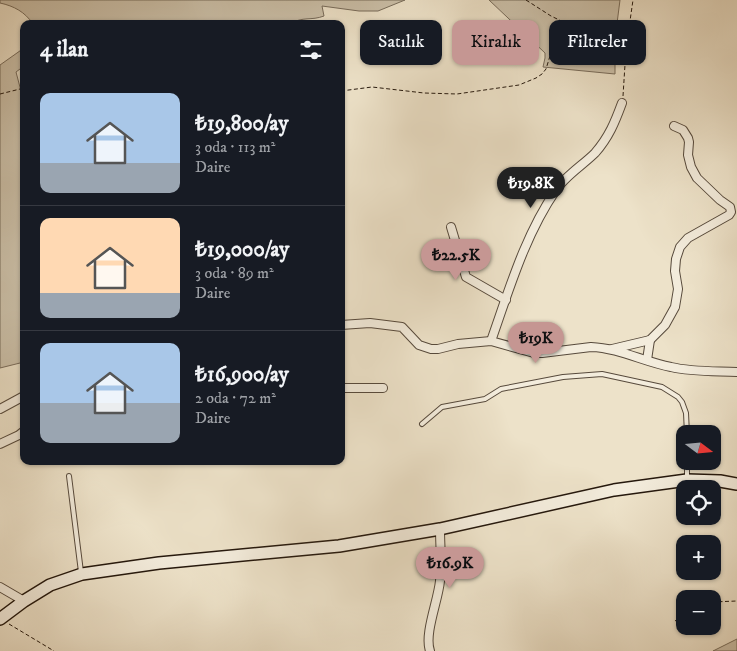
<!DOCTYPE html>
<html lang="tr">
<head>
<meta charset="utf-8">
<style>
	body { margin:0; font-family:"IM FELL DW Pica",serif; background:#20242c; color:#f1f3f6; height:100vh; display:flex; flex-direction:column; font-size:19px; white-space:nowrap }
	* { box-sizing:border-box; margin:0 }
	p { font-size:16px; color:#9ea1a6 }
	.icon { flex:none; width:28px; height:28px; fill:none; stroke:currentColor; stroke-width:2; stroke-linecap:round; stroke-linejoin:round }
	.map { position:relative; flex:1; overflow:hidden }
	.details { position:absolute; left:20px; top:20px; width:325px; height:445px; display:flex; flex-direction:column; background:#171b24; border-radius:10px; box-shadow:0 1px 4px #0004 }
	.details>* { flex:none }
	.top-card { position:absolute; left:360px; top:20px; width:301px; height:45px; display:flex; gap:10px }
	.needle { width:32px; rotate:106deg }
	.fabs { position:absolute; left:676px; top:425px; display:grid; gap:10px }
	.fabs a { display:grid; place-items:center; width:45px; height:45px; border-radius:10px; background:#171b24; box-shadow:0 1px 4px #0004; font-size:25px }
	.price { position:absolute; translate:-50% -42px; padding:0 11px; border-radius:18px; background:#c59692; color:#111; font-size:16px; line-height:32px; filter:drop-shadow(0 1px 2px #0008) }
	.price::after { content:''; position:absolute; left:50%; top:30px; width:15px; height:11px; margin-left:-8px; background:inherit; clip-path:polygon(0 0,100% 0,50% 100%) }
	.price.current { background:#222; color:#fff }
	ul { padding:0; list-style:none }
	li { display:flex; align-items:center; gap:15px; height:125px; padding:0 20px }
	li+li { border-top:1px solid #363941 }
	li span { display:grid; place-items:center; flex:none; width:140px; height:100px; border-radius:10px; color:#555 }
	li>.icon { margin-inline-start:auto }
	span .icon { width:60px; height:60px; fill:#fffc; stroke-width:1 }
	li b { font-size:21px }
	h2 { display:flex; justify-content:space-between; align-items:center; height:60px; padding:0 20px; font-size:21px }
	.tag { padding:0 18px; border-radius:10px; background:#171b24; box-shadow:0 1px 4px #0004; font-size:18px; line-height:45px }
	.tag.current { background:#c59692; color:#111 }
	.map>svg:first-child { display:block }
	.green { fill:#cbc0a9; stroke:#786c5b }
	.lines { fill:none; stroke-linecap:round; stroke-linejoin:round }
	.lane-casing { stroke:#574a3c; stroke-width:6 }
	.street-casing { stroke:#574a3c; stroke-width:10 }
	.secondary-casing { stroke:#25180d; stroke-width:14 }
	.path { stroke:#25180d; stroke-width:1; stroke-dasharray:4 2.5; stroke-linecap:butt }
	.lane { stroke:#f3ecdc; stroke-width:4 }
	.street { stroke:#f3ecdc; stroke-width:8 }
	.secondary { stroke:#f3ecdc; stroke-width:11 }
</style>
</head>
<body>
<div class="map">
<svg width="737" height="651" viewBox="0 0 737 651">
	<rect width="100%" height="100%" fill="#ede2c9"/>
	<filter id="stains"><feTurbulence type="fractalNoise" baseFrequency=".004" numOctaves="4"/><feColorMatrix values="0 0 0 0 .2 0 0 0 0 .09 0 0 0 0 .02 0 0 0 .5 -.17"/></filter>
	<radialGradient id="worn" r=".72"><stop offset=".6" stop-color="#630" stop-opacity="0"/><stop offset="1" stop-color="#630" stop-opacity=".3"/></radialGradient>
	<g class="green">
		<path d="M0,0H405L378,11H359L322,6L324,16C311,21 303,16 290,24H33C25,12 14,6 0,3Z"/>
		<polygon points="489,0 620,0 615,39 615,74 543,67 545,58 545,53"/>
		<polygon points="24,48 24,66 16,72 21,91 24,105 24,362 0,368 0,65"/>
		<polygon points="737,639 737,651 713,651"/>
	</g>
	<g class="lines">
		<g class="lane-casing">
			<g id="lane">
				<polyline points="422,424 442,407 485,399 501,389 563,377 602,374 662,387 678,397 682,402 686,413 687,434"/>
				<polyline points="687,461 687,479"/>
				<polyline points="69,476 81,572"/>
			</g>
		</g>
		<g class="street-casing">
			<g id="street">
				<polyline points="451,227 466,277 506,300"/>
				<path d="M341,325L370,323L402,327L419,345L431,349H438L458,344L491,341L534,353H542L591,347C619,348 644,362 671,367C692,372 715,371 737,372"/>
				<path d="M491,341C509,290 525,235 556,190C565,176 583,165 595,153C609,137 615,122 622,103"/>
				<polyline points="612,349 650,340 665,325 675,307 678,289 675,271 676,259 680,247 688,238 729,215 731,212 730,207 720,200 697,178 691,167 688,155 689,142 688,138 683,130 674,126"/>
				<polyline points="647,360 650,340"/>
				<polyline points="341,388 383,388"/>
				<polyline points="0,409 24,396"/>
				<polyline points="0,444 19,435 24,431"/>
				<polyline points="0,587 24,601"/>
				<path d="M430,651C424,634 438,601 440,581C442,564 440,546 440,529"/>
			</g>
		</g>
		<g class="secondary-casing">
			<polyline id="secondary" points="0,619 24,601 50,585 82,574 159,563 339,546 440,529 614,490 687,480 720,481 737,484"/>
		</g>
		<g class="path">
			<polyline points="526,0 551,16 580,30 626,49"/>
			<polyline points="341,91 372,87 424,93 457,94 519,85 536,78 542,74 546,69 550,56 553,51 580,30"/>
			<polyline points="0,94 24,88"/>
			<polyline points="623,96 626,49 633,0"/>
			<polyline points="712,602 737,601"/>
			<polyline points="675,621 685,614"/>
			<polyline points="9,624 54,651"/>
		</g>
		<use href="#lane" class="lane"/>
		<use href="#street" class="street"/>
		<use href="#secondary" class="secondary"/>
	</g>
	<rect width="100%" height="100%" filter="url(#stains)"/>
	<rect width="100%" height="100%" fill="url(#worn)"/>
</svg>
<div class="fabs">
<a><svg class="needle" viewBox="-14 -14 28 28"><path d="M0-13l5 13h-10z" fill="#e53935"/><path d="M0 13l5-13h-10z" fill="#9ea1a6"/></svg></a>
<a><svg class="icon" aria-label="locate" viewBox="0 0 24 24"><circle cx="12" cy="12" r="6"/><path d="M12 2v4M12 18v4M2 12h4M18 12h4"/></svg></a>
<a>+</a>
<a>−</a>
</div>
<b class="price current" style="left:531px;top:209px">₺19.8K</b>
<b class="price" style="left:456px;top:281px">₺22.5K</b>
<b class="price" style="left:536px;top:364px">₺19K</b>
<b class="price" style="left:450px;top:589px">₺16.9K</b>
<div class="top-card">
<a class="tag">Satılık</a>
<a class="tag current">Kiralık</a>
<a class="tag">Filtreler</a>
</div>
<section class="details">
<h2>4 ilan<svg class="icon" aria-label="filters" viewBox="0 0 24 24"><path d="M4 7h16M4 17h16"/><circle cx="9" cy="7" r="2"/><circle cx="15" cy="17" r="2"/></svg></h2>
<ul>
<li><span style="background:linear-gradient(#a9c7e8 70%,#9aa5b1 0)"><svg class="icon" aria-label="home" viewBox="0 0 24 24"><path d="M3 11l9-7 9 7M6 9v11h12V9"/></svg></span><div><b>₺19,800/ay</b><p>3 oda · 113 m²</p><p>Daire</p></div></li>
<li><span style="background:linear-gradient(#ffd9b3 75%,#9aa5b1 0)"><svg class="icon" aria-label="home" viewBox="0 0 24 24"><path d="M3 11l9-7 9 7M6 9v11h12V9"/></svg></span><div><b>₺19,000/ay</b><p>3 oda · 89 m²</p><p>Daire</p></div></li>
<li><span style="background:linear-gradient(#a9c7e8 60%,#9aa5b1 0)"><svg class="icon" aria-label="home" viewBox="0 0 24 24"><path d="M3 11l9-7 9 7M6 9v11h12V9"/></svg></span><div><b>₺16,900/ay</b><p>2 oda · 72 m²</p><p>Daire</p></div></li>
</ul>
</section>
</div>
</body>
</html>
